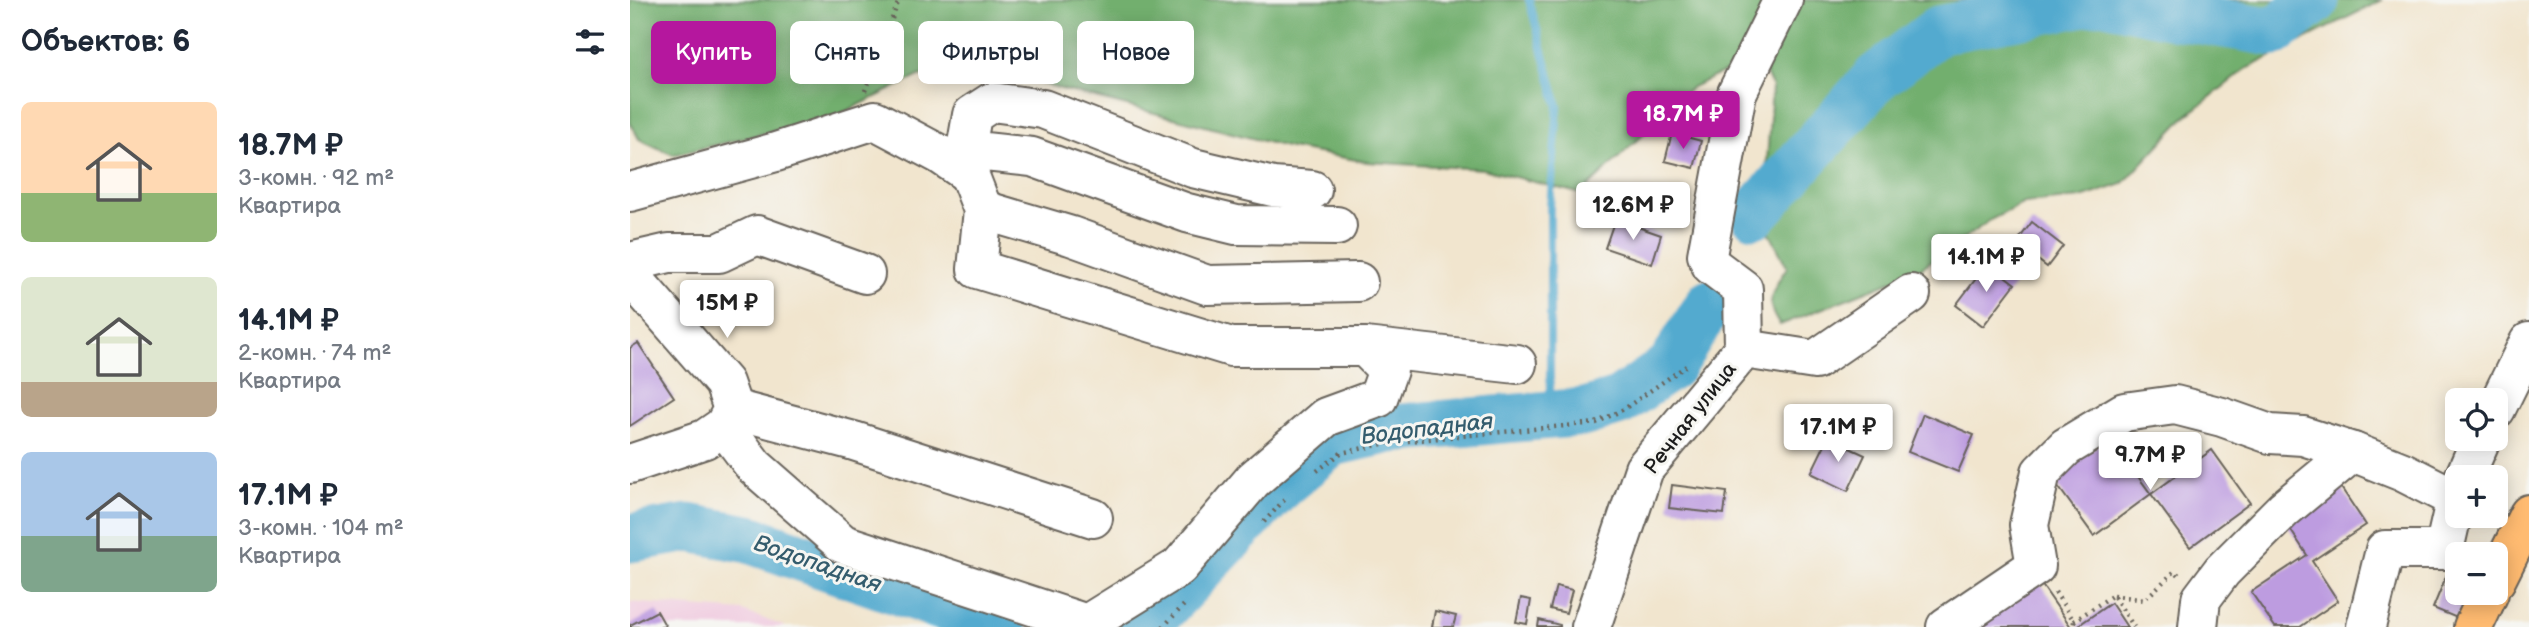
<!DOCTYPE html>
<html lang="ru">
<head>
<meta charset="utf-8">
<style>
	body { margin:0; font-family:"Balsamiq Sans",sans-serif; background:#f2f2f3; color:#1f2937; height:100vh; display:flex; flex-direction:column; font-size:26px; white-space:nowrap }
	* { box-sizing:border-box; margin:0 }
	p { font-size:23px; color:#747a83 }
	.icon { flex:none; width:38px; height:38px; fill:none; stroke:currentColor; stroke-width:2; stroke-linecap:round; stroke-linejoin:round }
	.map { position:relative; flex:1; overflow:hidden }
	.sheet { display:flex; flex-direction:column; background:#fff; width:630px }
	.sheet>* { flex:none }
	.banner { position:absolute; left:21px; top:21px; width:665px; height:63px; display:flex; gap:14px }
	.fabs { position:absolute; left:1815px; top:388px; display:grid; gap:14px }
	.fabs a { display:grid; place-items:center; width:63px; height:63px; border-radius:10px; background:#fff; box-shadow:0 4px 18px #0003; font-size:35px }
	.price { position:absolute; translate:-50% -60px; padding:0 16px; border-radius:7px; background:#fff; color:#222; font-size:23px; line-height:46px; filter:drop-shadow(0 2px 4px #0008) }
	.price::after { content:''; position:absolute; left:50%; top:42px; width:21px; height:16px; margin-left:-10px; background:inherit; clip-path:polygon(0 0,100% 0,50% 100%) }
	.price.current { background:#b5179e; color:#fff }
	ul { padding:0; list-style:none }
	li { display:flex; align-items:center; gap:21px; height:175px; padding:0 21px }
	li span { display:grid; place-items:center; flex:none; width:196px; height:140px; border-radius:10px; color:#555 }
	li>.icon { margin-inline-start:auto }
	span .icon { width:84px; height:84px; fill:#fffc; stroke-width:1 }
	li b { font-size:30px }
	h2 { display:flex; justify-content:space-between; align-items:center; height:84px; padding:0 21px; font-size:30px }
	.tag { padding:0 24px; border-radius:10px; background:#fff; box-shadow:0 4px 18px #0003; font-size:24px; line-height:63px }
	.tag.current { background:#b5179e; color:#fff }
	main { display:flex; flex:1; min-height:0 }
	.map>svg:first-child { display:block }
	.built { fill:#f1d0e2 }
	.forest { fill:#72af6e; stroke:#476645; stroke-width:2 }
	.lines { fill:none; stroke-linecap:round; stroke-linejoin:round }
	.stream { stroke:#52aacf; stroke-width:8 }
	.river { stroke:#52aacf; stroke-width:49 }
	.building { fill:#bd9ce0 }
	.minor-casing { stroke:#67625a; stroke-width:42 }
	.major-casing { stroke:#67625a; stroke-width:42 }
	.path { stroke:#67625a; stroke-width:4.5; stroke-dasharray:2 5; stroke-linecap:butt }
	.minor { stroke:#fff; stroke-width:38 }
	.major { stroke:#ffbb71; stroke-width:38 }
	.labels { text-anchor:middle; stroke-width:6; stroke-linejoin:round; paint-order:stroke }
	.street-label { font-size:21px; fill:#1c1c1c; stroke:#f6f6f2 }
	.water-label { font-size:23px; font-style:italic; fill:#345c6d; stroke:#f6f6f2 }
</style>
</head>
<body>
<main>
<section class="sheet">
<h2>Объектов: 6<svg class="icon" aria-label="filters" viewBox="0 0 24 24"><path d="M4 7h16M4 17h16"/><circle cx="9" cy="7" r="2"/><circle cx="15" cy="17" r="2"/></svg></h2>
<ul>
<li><span style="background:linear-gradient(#ffd9b3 65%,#8fb573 0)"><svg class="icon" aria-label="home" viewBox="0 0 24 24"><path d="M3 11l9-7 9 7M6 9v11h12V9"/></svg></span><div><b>18.7M ₽</b><p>3-комн. · 92 m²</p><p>Квартира</p></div></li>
<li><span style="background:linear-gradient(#dfe7d0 75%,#b9a48a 0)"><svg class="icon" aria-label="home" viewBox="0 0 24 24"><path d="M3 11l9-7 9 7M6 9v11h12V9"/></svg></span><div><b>14.1M ₽</b><p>2-комн. · 74 m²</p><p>Квартира</p></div></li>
<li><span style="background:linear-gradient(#a9c7e8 60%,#7fa58c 0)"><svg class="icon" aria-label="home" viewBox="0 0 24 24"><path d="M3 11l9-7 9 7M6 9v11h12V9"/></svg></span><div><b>17.1M ₽</b><p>3-комн. · 104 m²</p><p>Квартира</p></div></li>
</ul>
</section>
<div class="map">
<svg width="1899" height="627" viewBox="0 0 1899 627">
	<rect width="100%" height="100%" fill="#f6f6f2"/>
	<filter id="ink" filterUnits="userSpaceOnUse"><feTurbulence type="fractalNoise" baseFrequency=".0143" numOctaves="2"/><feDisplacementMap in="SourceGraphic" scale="14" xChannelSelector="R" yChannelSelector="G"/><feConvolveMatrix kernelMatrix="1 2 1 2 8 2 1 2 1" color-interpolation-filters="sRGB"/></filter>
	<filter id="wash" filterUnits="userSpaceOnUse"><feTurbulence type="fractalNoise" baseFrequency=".00686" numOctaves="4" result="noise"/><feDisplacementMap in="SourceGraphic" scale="28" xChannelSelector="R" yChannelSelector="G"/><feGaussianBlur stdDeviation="1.57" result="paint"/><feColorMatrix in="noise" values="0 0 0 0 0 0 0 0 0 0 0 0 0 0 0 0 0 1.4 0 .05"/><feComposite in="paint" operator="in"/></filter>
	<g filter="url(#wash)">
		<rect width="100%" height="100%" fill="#f1e5ce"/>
		<polygon class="built" points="0,602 113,611 156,627 0,627"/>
		<path class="forest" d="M0,0H1752L1616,69L1555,117L1493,184L1451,198L1394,203L1362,219L1285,272L1150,325C1132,303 1144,288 1157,267L1133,220L1142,87L1134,69L1114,63L1062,87L951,194L853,169L737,162L660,148L342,66L289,76L204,117L43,155L9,139L0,122Z"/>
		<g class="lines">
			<polyline class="stream" points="899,0 928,106 920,206 920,416"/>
			<g class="river">
				<polyline points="1476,0 1548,16 1644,32 1685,0"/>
				<polyline points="1124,214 1247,77 1309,30 1465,0"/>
				<polyline points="0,538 59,528 119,539 372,627"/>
				<polyline points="499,627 534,607 651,485 702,442 760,429 955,412 990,401 1041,366 1080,303"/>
			</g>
		</g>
		<g id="blocks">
			<g class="building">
				<polygon points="1042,133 1071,141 1064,168 1035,161"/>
				<polygon points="985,219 1031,235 1022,264 975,248"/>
				<polygon points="1402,222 1433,246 1417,267 1386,243"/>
				<polygon points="1358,263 1385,284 1353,326 1326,305"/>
				<polygon points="8,343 44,397 0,426 0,348"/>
				<polygon points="1293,414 1344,435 1328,472 1278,452"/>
				<polygon points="1479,437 1521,494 1582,450 1620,503 1560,547 1521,494 1464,536 1422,478"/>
				<polygon points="1198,438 1235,455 1218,491 1181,473"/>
				<polygon points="1042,485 1097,492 1094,514 1039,508"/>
				<polygon points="1710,486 1736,525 1682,561 1708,601 1670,627 1645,627 1621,592 1677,555 1656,523"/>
				<polygon points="1827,550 1839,555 1827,555 1827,593 1837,593 1827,618 1803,608"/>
				<polygon points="1409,581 1441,627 1337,627"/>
				<polygon points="926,586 942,590 936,613 920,609"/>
				<polygon points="891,598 901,600 897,624 886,622"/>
				<polygon points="1481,603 1497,627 1446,627"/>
				<polygon points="27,611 36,627 0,627 0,625"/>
				<polygon points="805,611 826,616 823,627 802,627"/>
				<polygon points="909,620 930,625 930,627 908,627"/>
			</g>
		</g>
	</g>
	<g filter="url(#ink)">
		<use href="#blocks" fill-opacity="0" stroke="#67625a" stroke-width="2"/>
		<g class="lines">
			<g class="minor-casing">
				<g id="minor">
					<polyline points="336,150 342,115 362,102 413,109 563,168 643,187 682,190"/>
					<polyline points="0,192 146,152 245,120 311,155 339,174"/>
					<polyline points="353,210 441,236 577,285 728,282"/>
					<polyline points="0,262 39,253 89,253 127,235 235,274"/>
					<polyline points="0,275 94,383 103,409 94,426 75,439 0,464"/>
					<polyline points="735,347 887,364"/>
					<polyline points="1114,349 1113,289 1081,265 1077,255 1107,93 1153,0"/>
					<polyline points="103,409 224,441 463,518"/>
					<polyline points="1866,409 1899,342"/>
					<polyline points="94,426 124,466 213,544 457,624 549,567 623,480 696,417 748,398 758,370 735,347 601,347 347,269 353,210 339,174 336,150 402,157 557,213 606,225 707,226"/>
					<polyline points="1834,478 1851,439"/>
					<polyline points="961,627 1014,469 1114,349 1185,360 1281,294"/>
					<polyline points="1316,627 1406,566 1399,525 1411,472 1436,447 1494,412 1545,405 1592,417 1640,434 1673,436 1723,452 1773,472 1824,498"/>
					<polyline points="1568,627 1571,599 1592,571 1654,509 1723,452"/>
					<polyline points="1736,627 1755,550 1814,550 1827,493"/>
				</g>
			</g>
			<g class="major-casing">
				<g id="major">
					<polyline points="1866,580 1899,514"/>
					<polyline points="1843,627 1859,593"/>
				</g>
			</g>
			<g class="path">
				<polyline points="235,91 269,0"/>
				<polyline points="687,471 711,453 757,443 966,423 994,409 1056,366"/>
				<polyline points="634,522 657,497"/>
				<polyline points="1425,592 1444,621 1443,627"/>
				<polyline points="1483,595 1514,600 1545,571 1549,575"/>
				<polyline points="1444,621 1483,595 1504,627"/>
				<polyline points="533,627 555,604"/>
			</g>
			<use href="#minor" class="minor"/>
			<use href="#major" class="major"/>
		</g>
	</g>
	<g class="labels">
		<g class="street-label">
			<text transform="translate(1060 418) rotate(-52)" y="7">Речная улица</text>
		</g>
		<g class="water-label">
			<text transform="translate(797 428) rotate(-7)" y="8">Водопадная</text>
			<text transform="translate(188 563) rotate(19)" y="8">Водопадная</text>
		</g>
	</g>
</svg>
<div class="fabs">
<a><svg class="icon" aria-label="locate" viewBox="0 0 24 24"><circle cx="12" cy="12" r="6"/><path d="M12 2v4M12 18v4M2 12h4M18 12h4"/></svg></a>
<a>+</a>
<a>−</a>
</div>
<b class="price current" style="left:1053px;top:151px">18.7M ₽</b>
<b class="price" style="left:1003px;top:242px">12.6M ₽</b>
<b class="price" style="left:1356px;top:294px">14.1M ₽</b>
<b class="price" style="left:97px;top:340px">15M ₽</b>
<b class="price" style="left:1208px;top:464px">17.1M ₽</b>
<b class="price" style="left:1520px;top:492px">9.7M ₽</b>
<div class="banner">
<a class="tag current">Купить</a>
<a class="tag">Снять</a>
<a class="tag">Фильтры</a>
<a class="tag">Новое</a>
</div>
</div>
</main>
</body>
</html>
